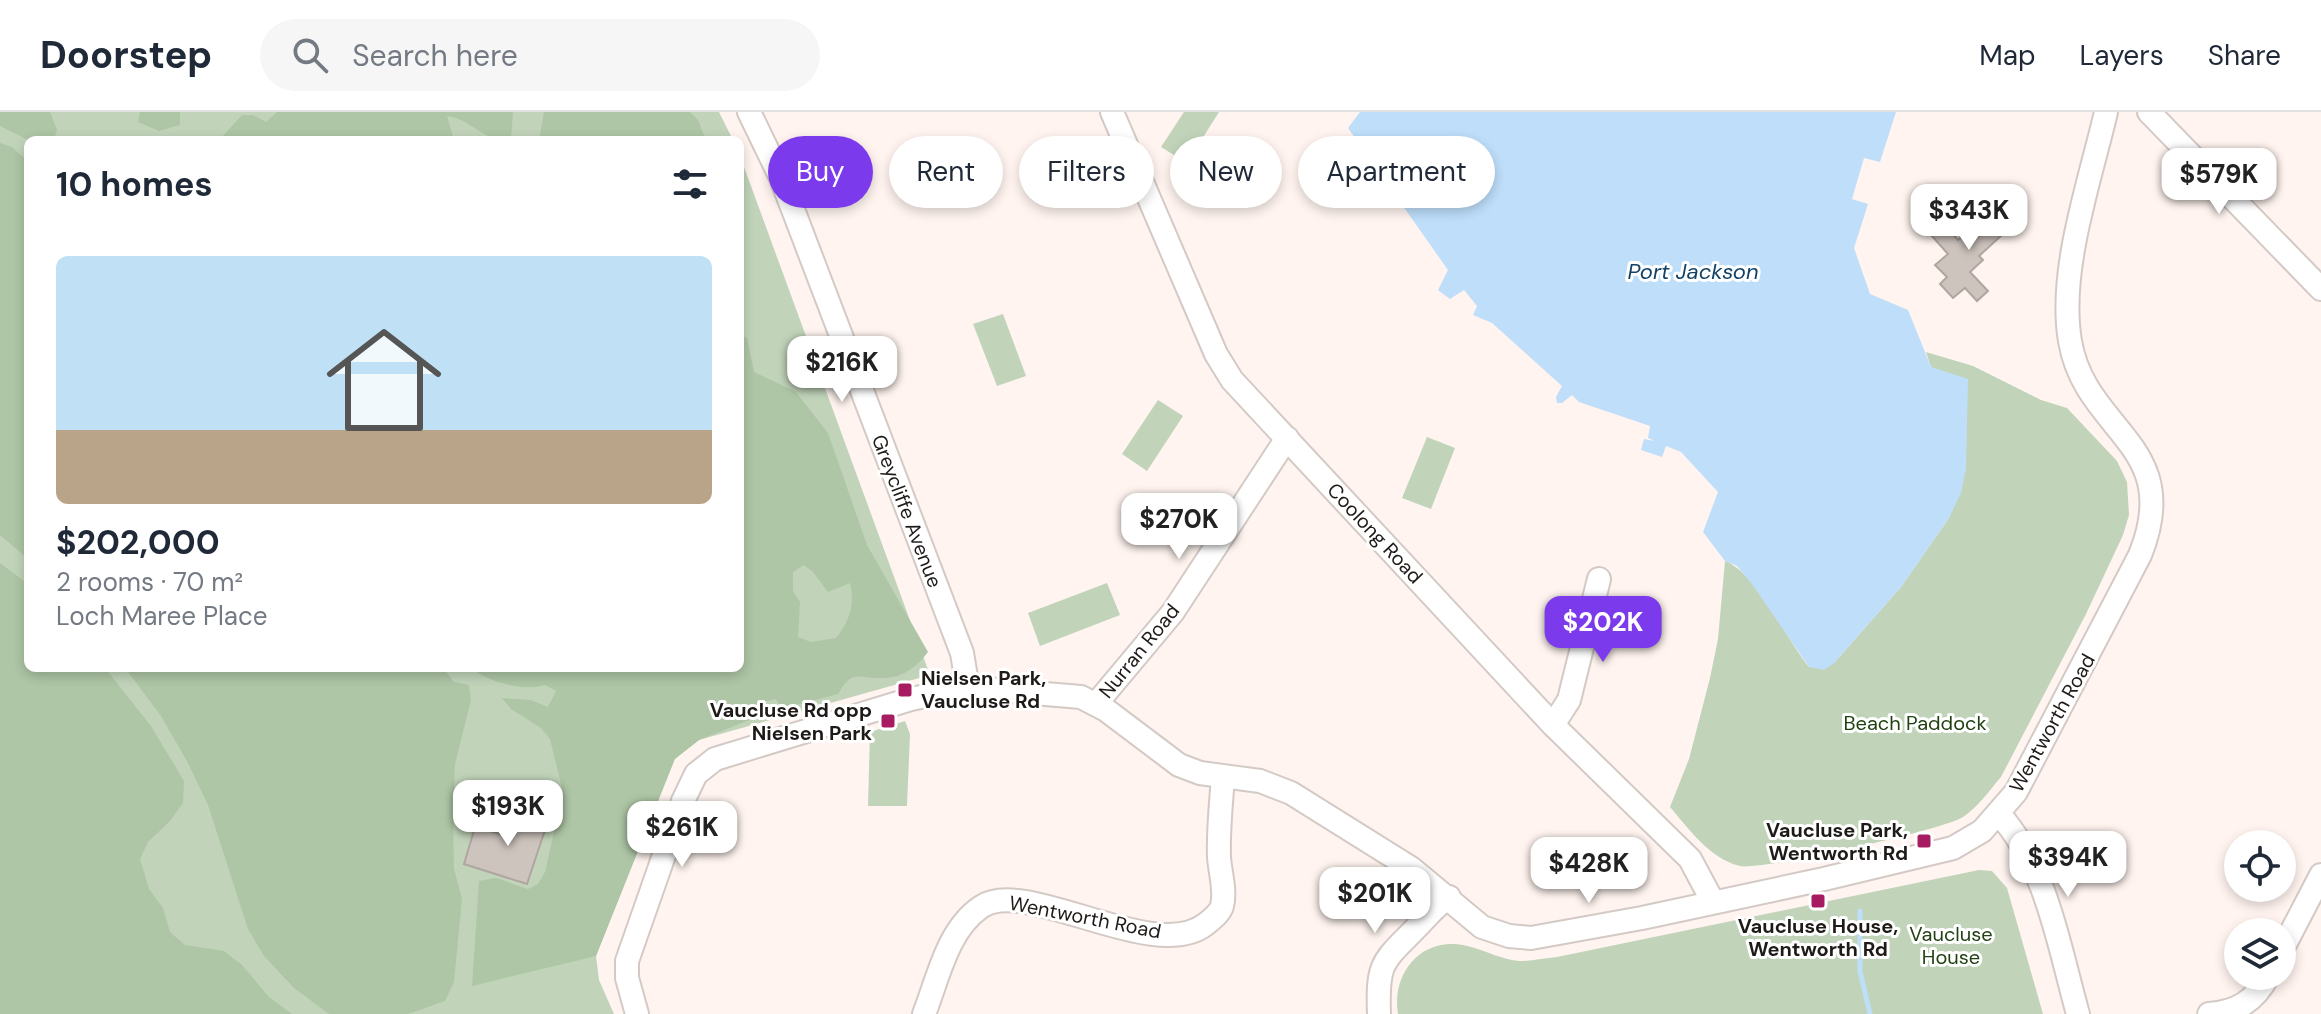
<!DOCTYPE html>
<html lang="en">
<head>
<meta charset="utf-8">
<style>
	body { margin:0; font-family:"DM Sans",sans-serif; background:#f6f6f7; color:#1f2937; height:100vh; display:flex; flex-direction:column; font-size:30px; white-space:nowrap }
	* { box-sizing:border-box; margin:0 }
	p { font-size:26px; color:#747a83 }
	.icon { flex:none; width:44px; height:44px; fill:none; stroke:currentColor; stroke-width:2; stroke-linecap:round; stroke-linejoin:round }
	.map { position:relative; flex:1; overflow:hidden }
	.details { position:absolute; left:24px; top:24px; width:720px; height:536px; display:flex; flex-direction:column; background:#fff; border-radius:12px; box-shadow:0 4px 12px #0003 }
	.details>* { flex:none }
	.guide { position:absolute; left:768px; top:24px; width:760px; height:72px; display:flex; gap:16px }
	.buttons { position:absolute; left:2224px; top:718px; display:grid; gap:16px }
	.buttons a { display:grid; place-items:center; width:72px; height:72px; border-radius:50%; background:#fff; box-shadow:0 4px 12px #0003; font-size:40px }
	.price { position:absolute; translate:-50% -68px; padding:0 18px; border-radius:16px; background:#fff; color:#222; font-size:26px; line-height:52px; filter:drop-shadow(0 2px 4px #0008) }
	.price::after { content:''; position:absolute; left:50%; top:48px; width:24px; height:18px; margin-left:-12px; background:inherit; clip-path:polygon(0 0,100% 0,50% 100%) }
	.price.active { background:#7c3aed; color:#fff }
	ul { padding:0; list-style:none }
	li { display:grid; align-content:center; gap:16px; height:424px; padding:0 32px }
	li+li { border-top:2px solid #e0e1e3 }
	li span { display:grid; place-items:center; height:248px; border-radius:12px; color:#555 }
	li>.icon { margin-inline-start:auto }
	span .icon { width:144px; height:144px; fill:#fffc; stroke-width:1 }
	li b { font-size:34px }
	h2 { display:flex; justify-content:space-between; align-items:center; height:96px; padding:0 32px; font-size:34px }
	.chip { padding:0 28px; border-radius:36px; background:#fff; box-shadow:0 4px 12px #0003; font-size:28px; line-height:72px }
	.chip.active { background:#7c3aed; color:#fff }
	header { display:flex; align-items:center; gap:48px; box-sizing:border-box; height:112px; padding:0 40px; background:#fff; border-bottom:2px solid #e0e1e3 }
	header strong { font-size:38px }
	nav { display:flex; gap:44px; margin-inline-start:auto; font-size:28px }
	.search { width:560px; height:72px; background:#f6f6f7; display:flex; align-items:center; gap:20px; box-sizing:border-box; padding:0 28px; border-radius:44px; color:#747a83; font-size:30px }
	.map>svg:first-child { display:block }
	.green { fill:#c1d4ba }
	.forest { fill:#aec6a5; fill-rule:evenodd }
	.water { fill:#bedefa }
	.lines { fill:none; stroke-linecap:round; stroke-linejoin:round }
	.stream { stroke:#bedefa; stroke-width:5 }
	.building { fill:#cec4be; stroke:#afa6a0; stroke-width:2 }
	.minor-casing { stroke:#d4cac5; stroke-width:26 }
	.minor { stroke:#fff; stroke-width:22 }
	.poi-dot { fill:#a71c60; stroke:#fff; stroke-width:3 }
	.labels { text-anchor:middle; stroke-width:6; stroke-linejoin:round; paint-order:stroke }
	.street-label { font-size:20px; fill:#1e1a18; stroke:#fff }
	.poi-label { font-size:20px; font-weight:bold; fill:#1e1a18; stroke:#fff; text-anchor:end }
	.park-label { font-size:20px; fill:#214112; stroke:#fff }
	.water-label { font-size:22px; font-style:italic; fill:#114368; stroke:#fff }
</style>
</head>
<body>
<header>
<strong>Doorstep</strong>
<div class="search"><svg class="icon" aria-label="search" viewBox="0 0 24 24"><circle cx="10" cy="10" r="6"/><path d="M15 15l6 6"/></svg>Search here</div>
<nav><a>Map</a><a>Layers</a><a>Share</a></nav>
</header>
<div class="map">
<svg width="2321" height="902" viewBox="0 0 2321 902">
	<rect width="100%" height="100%" fill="#fff4ef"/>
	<g class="green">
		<polygon points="0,0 719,0 733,28 28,28 28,556 740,556 740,44 930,563 699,628 673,648 596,844 599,868 614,902 0,902"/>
		<polygon points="1184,0 1219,0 1187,51 1161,35"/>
		<polygon points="1003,202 1026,264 997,274 973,212"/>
		<path d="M1926,240L1973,254L2041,288L2067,296L2117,349L2127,370L2129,403L2123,423L2086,502L2001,665C1989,679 1978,695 1963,705C1943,718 1760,759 1740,754C1710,747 1688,716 1670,695L1689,647L1710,566L1718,527L1725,449C1757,461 1786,527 1809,555L1834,551L1901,475L1949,406L1966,356V295L1931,255Z"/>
		<polygon points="1158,288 1183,304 1147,359 1122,342"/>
		<polygon points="1427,325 1455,336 1431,397 1402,386"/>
		<polygon points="1107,471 1120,503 1040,534 1028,501"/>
		<polygon points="905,609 910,622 907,694 868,694 870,620"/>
		<path d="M1979,758L1992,759L2007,776L2043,902H1398C1391,860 1423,823 1467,834C1486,838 1501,848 1520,849C1532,849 1545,846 1557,845Z"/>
	</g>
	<g class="forest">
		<polygon points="0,0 50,0 57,18 54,28 28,28 0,14"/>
		<polygon points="140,0 180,0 180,13 159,19 138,10"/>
		<path d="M277,0H513L511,28C477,28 475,8 447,4L454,28L220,27L242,3H253L266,10Z"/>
		<polygon points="544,0 690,0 698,8 706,28 539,28"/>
		<polygon points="0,31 12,35 28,50 28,447 0,423"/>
		<path d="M740,223L747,226L754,260L796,280L828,321L867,433L928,540C916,556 901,567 880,566C857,566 852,557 838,582L781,597L776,587L758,591L752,607L699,628L675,647L596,844L472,874L479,769L496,766L528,777L538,772L545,760L563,680L550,627L541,616L511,597L502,586L531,588L548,595L556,579L545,573C526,580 486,570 472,556H740ZM804,453L813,460L828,480L850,471C855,492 850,509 836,526L811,530L798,525L800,490L793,479V460Z"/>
		<polygon points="0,451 28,472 28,556 105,556 151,614 184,669 183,691 170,709 148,730 140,747 149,777 163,796 170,820 185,833 224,839 242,853 269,885 292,902 0,902"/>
		<polygon points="125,556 443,556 454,570 469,573 471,588 455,652 453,703 454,757 462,787 454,870 445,889 408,902 329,902 294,876 264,844 248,817 208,693 188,651 161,604"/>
	</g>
	<polygon class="water" points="1360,0 1896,0 1880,50 1864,46 1852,87 1868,92 1854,136 1870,182 1908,198 1931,255 1968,267 1966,356 1961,381 1949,406 1901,475 1834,551 1824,558 1809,555 1752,472 1737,454 1725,449 1703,420 1718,380 1681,340 1666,334 1662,345 1641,338 1644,327 1655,329 1648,326 1650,314 1579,290 1572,283 1562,291 1557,291 1556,285 1562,274 1492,211 1473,203 1477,194 1464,178 1450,187 1438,178 1448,158 1348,16"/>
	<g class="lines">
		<polyline class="stream" points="1860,799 1860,859 1870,902"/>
	</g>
	<g class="building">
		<polygon points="1997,93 2014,112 1979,144 1983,148 1970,160 1988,179 1977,189 1965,176 1953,186 1940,172 1947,165 1935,153 1948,142 1932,124 1945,113 1958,128"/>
		<polygon points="515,698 548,709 527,772 464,752 475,715 507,724"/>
	</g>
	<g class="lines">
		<g class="minor-casing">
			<g id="minor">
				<polyline points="749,0 781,66 962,541 968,577"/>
				<polyline points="1112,0 1216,242 1232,268 1553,613 1690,747 1713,790"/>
				<polyline points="2149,0 2321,177"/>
				<polyline points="1096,592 1173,500 1287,326"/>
				<polyline points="1553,613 1569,588 1599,467"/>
				<path d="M1999,702C2047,755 2059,835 2078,902"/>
				<polyline points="2282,838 2321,763"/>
				<path d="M637,902L627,866V849L683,689L696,662L715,647L911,587L950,579L985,577L1081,585L1106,598L1179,653L1200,661L1260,669L1291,681L1411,756L1482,815L1509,824L1531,826L1642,806L1824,767L1953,736L1982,719L2016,680L2140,443C2185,332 2085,320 2070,229C2058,159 2090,69 2106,0"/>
				<path d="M924,902C938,867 947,818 981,795C1026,764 1154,853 1206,812C1212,807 1220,801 1222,794C1226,778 1220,761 1219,745C1218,718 1221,692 1223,665"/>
				<path d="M1379,902C1377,849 1383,850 1417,815C1428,804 1435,794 1449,785"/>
				<path d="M2209,902C2237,900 2255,889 2268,864"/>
			</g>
		</g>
		<use href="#minor" class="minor"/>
	</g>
	<g class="poi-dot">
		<rect x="897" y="570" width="16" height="16" rx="4"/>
		<rect x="880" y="601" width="16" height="16" rx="4"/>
		<rect x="1916" y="721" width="16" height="16" rx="4"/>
		<rect x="1810" y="781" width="16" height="16" rx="4"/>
	</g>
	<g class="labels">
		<g class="street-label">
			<text transform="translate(907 399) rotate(69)" y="7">Greycliffe Avenue</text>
			<text transform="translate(1375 421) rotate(47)" y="7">Coolong Road</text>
			<text transform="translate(1139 539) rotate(-51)" y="7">Nurran Road</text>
			<text transform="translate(2052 611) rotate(-61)" y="7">Wentworth Road</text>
			<text transform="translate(1085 805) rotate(11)" y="7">Wentworth Road</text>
		</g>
		<g class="poi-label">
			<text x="921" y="573" text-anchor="start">Nielsen Park,<tspan x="921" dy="23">Vaucluse Rd</tspan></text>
			<text x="872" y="605">Vaucluse Rd opp<tspan x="872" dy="23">Nielsen Park</tspan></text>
			<text x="1908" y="725">Vaucluse Park,<tspan x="1908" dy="23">Wentworth Rd</tspan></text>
			<text x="1818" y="821" text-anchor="middle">Vaucluse House,<tspan x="1818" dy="23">Wentworth Rd</tspan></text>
		</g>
		<g class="park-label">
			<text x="1915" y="618">Beach Paddock</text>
			<text x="1951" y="829">Vaucluse<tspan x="1951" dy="23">House</tspan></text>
		</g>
		<g class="water-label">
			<text x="1693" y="167">Port Jackson</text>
		</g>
	</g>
</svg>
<div class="buttons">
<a><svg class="icon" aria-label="locate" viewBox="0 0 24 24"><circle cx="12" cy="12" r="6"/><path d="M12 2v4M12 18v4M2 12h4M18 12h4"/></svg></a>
<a><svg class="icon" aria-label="layers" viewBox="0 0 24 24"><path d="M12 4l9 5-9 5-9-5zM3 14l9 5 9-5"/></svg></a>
</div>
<b class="price" style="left:2219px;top:104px">$579K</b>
<b class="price" style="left:1969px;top:140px">$343K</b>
<b class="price" style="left:842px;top:292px">$216K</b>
<b class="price" style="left:1179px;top:449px">$270K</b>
<b class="price active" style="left:1603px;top:552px">$202K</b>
<b class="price" style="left:508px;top:736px">$193K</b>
<b class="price" style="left:682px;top:757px">$261K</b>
<b class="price" style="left:2068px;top:787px">$394K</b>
<b class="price" style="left:1589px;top:793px">$428K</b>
<b class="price" style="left:1375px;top:823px">$201K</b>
<div class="guide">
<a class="chip active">Buy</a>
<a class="chip">Rent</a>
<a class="chip">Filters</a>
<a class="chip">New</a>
<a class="chip">Apartment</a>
</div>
<section class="details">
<h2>10 homes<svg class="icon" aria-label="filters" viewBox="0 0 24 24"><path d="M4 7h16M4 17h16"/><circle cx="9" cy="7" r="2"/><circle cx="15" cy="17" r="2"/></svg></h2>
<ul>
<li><span style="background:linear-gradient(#bfe0f5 70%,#b9a48a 0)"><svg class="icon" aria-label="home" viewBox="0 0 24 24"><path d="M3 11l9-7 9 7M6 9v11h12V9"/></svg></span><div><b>$202,000</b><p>2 rooms · 70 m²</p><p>Loch Maree Place</p></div></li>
</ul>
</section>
</div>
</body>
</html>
